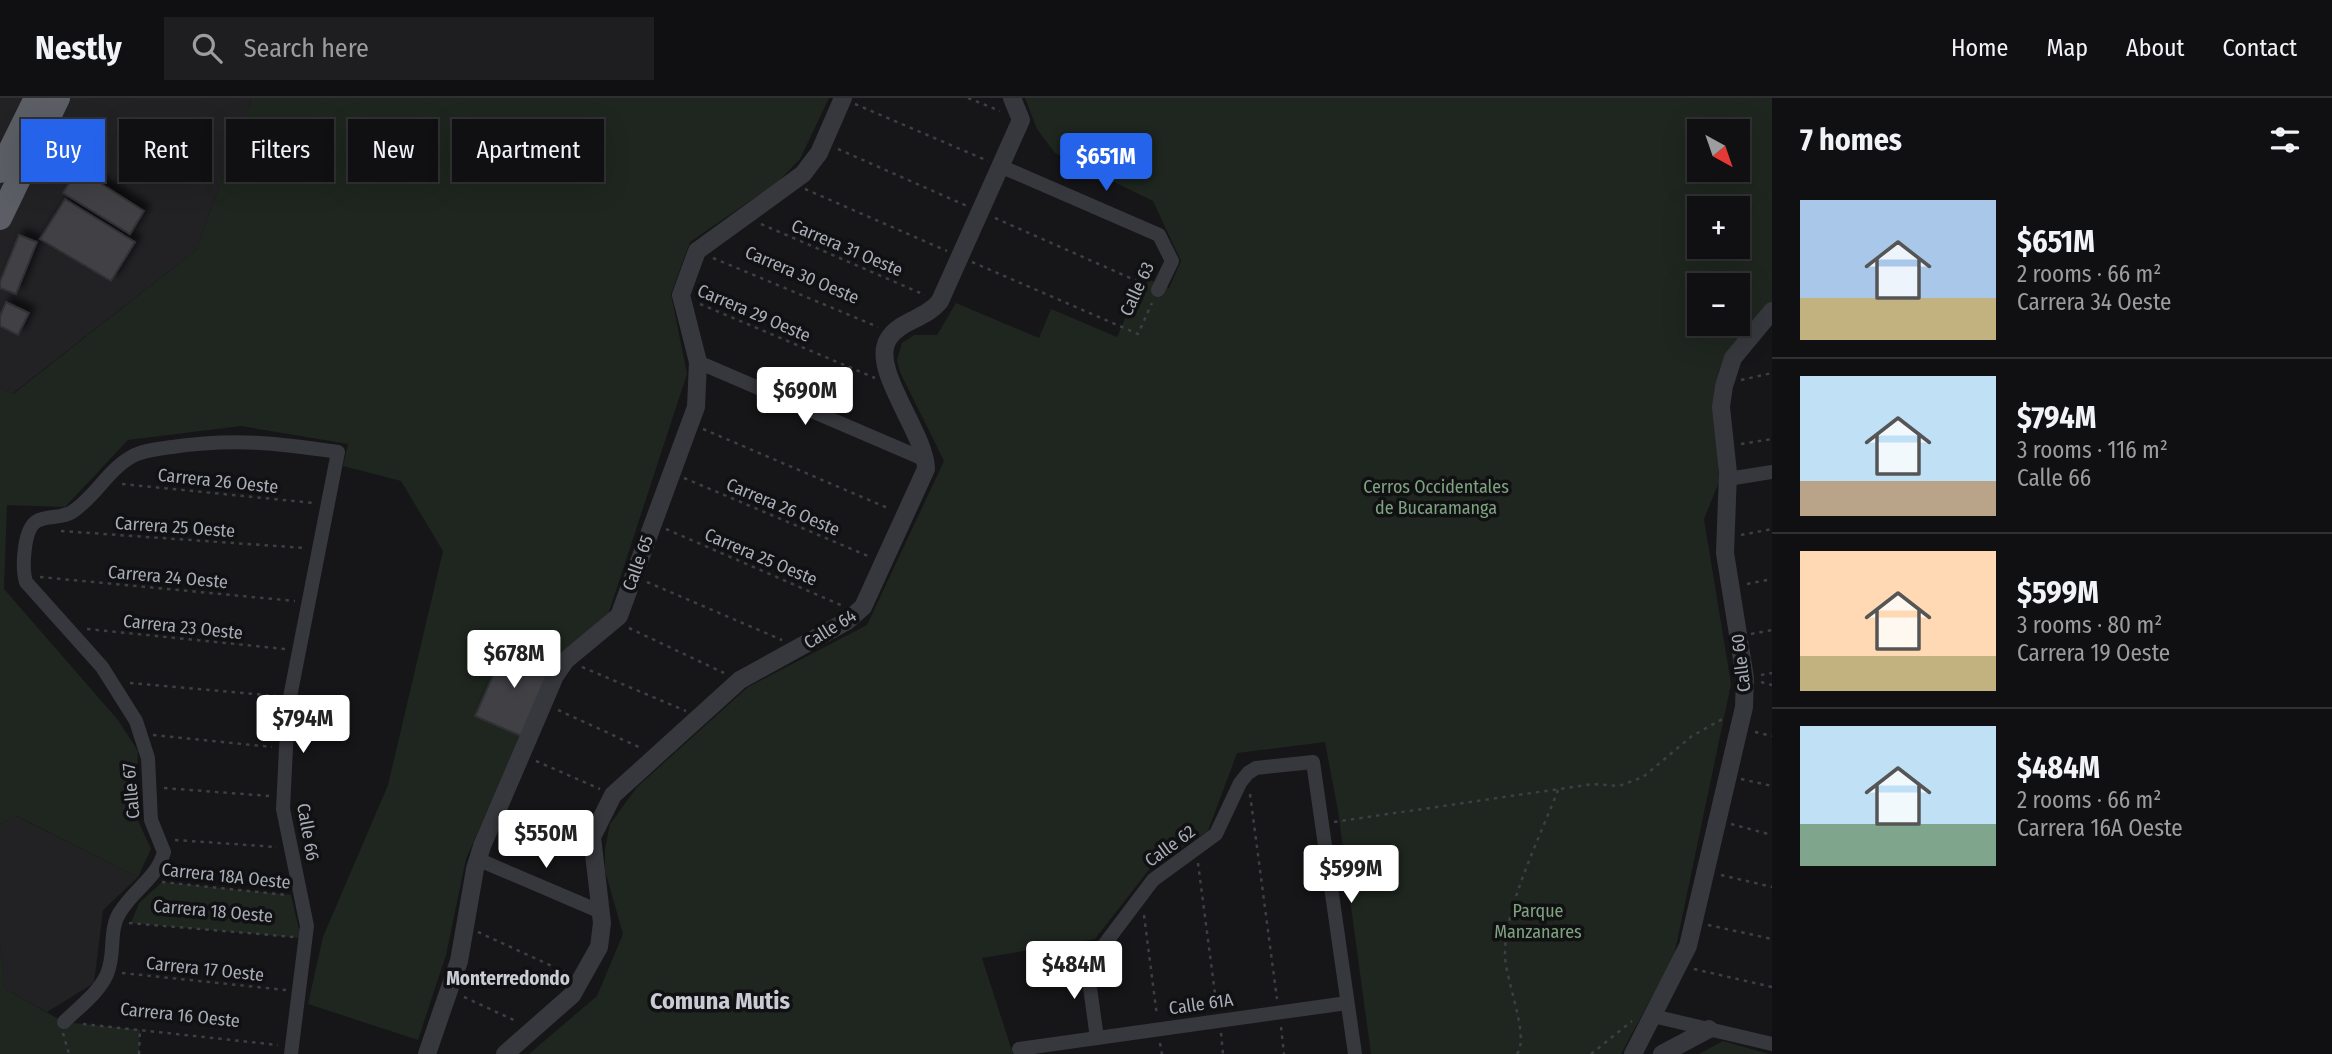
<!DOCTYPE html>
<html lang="en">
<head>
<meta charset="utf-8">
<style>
	body { margin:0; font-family:"Fira Sans Condensed",sans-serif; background:#1e1e20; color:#f1f3f6; height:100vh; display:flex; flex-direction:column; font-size:26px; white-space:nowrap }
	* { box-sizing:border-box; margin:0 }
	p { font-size:23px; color:#9c9d9f }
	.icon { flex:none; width:38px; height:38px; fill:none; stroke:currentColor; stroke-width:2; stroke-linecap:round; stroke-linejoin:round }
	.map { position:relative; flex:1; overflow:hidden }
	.panel { display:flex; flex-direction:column; background:#101012; width:560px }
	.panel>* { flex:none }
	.banner { position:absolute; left:21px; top:21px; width:665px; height:63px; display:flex; gap:14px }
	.needle { width:46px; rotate:140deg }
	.fabs { position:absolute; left:1687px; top:21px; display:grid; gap:14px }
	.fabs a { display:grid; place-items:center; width:63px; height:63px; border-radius:0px; background:#101012; box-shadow:0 7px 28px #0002,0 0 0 2px #303032; font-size:35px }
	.price { position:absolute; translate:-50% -60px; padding:0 16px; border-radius:7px; background:#fff; color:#222; font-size:23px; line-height:46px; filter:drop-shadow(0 2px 4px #0008) }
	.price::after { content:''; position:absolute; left:50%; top:42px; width:21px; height:16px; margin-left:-10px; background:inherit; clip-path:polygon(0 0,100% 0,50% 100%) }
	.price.current { background:#2563eb; color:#fff }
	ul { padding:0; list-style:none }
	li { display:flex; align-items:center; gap:21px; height:175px; padding:0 28px }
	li+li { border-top:2px solid #303032 }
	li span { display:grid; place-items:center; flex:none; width:196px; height:140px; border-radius:0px; color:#555 }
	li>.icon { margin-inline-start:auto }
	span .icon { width:84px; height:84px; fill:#fffc; stroke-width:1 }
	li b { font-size:30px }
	h2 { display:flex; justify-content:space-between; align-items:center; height:84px; padding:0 28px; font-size:30px }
	.chip { padding:0 24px; border-radius:0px; background:#101012; box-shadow:0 7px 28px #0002,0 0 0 2px #303032; font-size:24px; line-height:63px }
	.chip.current { background:#2563eb; color:#fff }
	header { display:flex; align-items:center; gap:42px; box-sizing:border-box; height:98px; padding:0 35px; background:#101012; border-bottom:2px solid #303032 }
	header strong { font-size:33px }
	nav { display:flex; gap:38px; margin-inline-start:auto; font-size:24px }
	.search { width:490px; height:63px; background:#1e1e20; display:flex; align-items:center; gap:18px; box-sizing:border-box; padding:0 24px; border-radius:0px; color:#9c9d9f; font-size:26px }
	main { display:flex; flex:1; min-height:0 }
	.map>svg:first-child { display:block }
	.built { fill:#222225 }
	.green { fill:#1e261f; fill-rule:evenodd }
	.building { fill:#404145; stroke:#303034; stroke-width:2; filter:url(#shadow) }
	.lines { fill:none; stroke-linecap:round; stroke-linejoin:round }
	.path { stroke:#3d3f44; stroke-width:2.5; stroke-dasharray:3.5 5; stroke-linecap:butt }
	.minor { stroke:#37383d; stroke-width:14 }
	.tertiary { stroke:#37383d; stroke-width:18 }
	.trunk { stroke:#5b5e65; stroke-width:24 }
	.labels { text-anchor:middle; stroke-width:7; stroke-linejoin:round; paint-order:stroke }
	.street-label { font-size:18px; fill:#a8adb8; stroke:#111113 }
	.park-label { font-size:18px; fill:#7fa381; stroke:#111113 }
	.neighbourhood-label { font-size:19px; font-weight:bold; fill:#c9ccd4; stroke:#111113 }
	.district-label { font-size:24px; font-weight:bold; fill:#c9ccd4; stroke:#111113 }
</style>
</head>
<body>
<header>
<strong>Nestly</strong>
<div class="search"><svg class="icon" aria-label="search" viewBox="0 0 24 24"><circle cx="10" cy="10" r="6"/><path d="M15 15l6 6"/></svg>Search here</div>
<nav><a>Home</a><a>Map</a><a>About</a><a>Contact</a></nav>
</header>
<main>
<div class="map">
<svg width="1772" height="956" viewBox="0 0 1772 956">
	<defs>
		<filter id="shadow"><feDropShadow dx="6" dy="-6" stdDeviation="3.5" flood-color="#0009"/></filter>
	</defs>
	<rect width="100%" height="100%" fill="#161618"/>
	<g class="built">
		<polygon points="0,0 252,0 196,152 12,296 0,290"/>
		<polygon points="16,718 138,779 103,812 94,885 47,914 5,891 0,846 0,726"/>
	</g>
	<g class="green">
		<polygon points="252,0 829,0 800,61 779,83 690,144 671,196 687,276 608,517 553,566 507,546 475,617 521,638 466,761 446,857 418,942 308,906 323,839 388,687 443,453 401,383 343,368 348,346 241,328 128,342 65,409 7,407 4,491 118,622 138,653 135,716 151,751 138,779 17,718 0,726 0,290 13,296 196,152"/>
		<path d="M1025,0H1772V204L1731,252L1719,273L1714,292L1719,384L1704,421L1731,586L1674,858L1621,956H1371L1338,713L1325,644L1237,655L1208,733L1151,769L1095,841L982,860L1013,956H529L597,898L623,836L605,773V751L610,726L637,689L748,589L867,527L944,363L900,274L897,262L902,245L914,237H937L956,205L1039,240L1051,211L1117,239L1143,179L1169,190L1181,163L1153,103L1055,55L1037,31ZM1699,33H1738V72H1699ZM1699,110H1738V149H1699ZM1699,187H1738V226H1699Z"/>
		<polygon points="162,784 291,797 301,840 131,825 139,805"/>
		<polygon points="0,846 5,891 64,924 140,932 139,956 0,956"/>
		<polygon points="1723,943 1769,956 1699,956"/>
	</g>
	<g class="building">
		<polygon points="78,71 144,113 130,136 63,95"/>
		<polygon points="65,101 135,144 111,183 40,141"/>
		<polygon points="19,137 37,144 16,196 0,190 0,184"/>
		<polygon points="6,204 29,215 18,237 0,228 0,218"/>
		<polygon points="507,546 553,566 521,638 475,618"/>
	</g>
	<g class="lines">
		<g class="path">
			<polyline points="968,0 1000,13"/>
			<polyline points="855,6 988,63"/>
			<polyline points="838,51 967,108"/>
			<polyline points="805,91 947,153"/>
			<polyline points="995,120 1146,187"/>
			<polyline points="761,126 925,197"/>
			<polyline points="713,160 878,229"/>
			<polyline points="972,164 1138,236 1152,205"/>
			<polyline points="700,206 875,280"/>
			<polyline points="1741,282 1772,275"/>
			<polyline points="703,331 890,411"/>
			<polyline points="1741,346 1772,341"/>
			<polyline points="684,380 868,458"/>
			<polyline points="122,386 314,405"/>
			<polyline points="666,431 843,508"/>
			<polyline points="61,433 305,450"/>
			<polyline points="1741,437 1772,431"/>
			<polyline points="40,479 295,503"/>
			<polyline points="647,484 782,542"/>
			<polyline points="1747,486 1772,481"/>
			<polyline points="629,530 724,575"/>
			<polyline points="87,531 285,551"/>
			<polyline points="1751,536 1772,532"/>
			<polyline points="582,569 686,613"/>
			<polyline points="1761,577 1772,575"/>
			<polyline points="1761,584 1772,587"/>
			<polyline points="130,585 276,598"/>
			<polyline points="558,612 641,650"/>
			<polyline points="1755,634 1772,638"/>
			<polyline points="153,637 272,649"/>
			<polyline points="536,663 600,691"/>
			<polyline points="1741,681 1772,688"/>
			<polyline points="164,690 269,698"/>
			<polyline points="1250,696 1277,901"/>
			<polyline points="513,713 577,743"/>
			<polyline points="1334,724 1593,686 1619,688 1643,679 1692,638 1726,619"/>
			<polyline points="1731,726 1772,737"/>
			<polyline points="175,742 277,749"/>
			<polyline points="1198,765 1217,911"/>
			<polyline points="1721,777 1772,789"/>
			<polyline points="162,784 287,797"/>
			<polyline points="1144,817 1157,918"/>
			<polyline points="129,825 294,839"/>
			<polyline points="1708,827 1772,841"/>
			<polyline points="478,834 567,875"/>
			<polyline points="1694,871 1772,889"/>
			<polyline points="122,875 286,892"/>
			<polyline points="464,899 518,924"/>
			<polyline points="83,926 278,947"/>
			<polyline points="1281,929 1284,956"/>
			<polyline points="63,935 69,956"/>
			<polyline points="1221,935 1223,956"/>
			<polyline points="1160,945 1162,956"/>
			<polyline points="139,956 140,932"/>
			<path d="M1517,956C1530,939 1505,881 1505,857C1504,810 1541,737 1558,692"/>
			<polyline points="1591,956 1632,923"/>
		</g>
		<g class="minor">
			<polyline points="1000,68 1159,137 1172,163 1158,192"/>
			<polyline points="698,264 926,362"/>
			<polyline points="1728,381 1772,374"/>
			<polyline points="477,761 601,814"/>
			<polyline points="1653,918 1772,946"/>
			<path d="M64,924C78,910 99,895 107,876C116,856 108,832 120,814C134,791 157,780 164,754L151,722L148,660L136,623L102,569L26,484C22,471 23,431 37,423C47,417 61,421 72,414C95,399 108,372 131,359C143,352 158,351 172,349C234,340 277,345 338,354L290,599L286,650L283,711L307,828L291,956"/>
			<polyline points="1097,940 1086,861 1104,847 1153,782 1216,736 1240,685 1248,675 1256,670 1313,664 1355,956"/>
			<polyline points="1022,956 1019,951 1347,905"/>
		</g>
		<g class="tertiary">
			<polyline points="427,956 459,863 475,771 482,748 555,578 566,562 619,518 696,309 698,264 681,197 697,153 803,76 819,55 843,0"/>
			<path d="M505,956L572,897L599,849L602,825L592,739L613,697L740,582L847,523L863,509L926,371C926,335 868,269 889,240C901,222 926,221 940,203L1021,22L1012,0"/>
			<polyline points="1633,956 1688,848 1744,609 1745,580 1725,455 1728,375 1721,309 1724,288 1733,260 1772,213"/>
			<polyline points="1662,956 1709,931"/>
		</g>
		<g class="trunk">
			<polyline points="0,73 36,0"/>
			<polyline points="0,120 58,0"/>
		</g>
	</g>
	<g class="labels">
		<g class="street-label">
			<text transform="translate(847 150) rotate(23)" y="6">Carrera 31 Oeste</text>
			<text transform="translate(802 177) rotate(23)" y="6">Carrera 30 Oeste</text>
			<text transform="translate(1137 191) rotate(-65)" y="6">Calle 63</text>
			<text transform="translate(754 215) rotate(23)" y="6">Carrera 29 Oeste</text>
			<text transform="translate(218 383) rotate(6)" y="6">Carrera 26 Oeste</text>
			<text transform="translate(783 409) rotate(23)" y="6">Carrera 26 Oeste</text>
			<text transform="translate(175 429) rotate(4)" y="6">Carrera 25 Oeste</text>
			<text transform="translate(761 459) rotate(23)" y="6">Carrera 25 Oeste</text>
			<text transform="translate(638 465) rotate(-70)" y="6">Calle 65</text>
			<text transform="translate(168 479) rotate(5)" y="6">Carrera 24 Oeste</text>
			<text transform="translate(183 529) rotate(6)" y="6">Carrera 23 Oeste</text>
			<text transform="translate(830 531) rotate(-32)" y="6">Calle 64</text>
			<text transform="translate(1741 565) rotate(-97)" y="6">Calle 60</text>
			<text transform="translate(131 693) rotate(-95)" y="6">Calle 67</text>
			<text transform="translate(308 734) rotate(80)" y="6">Calle 66</text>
			<text transform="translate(1170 748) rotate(-36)" y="6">Calle 62</text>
			<text transform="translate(226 778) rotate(6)" y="6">Carrera 18A Oeste</text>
			<text transform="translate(213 813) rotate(5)" y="6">Carrera 18 Oeste</text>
			<text transform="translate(205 871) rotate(6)" y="6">Carrera 17 Oeste</text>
			<text transform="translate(1201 906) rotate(-8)" y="6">Calle 61A</text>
			<text transform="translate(180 917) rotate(6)" y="6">Carrera 16 Oeste</text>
		</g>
		<g class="park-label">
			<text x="1436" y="395">Cerros Occidentales<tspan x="1436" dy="21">de Bucaramanga</tspan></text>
			<text x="1538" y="819">Parque<tspan x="1538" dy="21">Manzanares</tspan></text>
		</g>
		<g class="neighbourhood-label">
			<text x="508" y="887">Monterredondo</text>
		</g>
		<g class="district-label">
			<text x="720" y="911">Comuna Mutis</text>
		</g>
	</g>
</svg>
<div class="fabs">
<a><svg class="needle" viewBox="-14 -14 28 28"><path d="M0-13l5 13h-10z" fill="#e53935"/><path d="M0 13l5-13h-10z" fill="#9c9d9f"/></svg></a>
<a>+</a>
<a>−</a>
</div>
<b class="price current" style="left:1106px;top:95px">$651M</b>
<b class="price" style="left:805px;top:329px">$690M</b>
<b class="price" style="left:514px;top:592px">$678M</b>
<b class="price" style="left:303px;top:657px">$794M</b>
<b class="price" style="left:546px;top:772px">$550M</b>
<b class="price" style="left:1351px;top:807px">$599M</b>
<b class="price" style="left:1074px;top:903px">$484M</b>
<div class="banner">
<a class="chip current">Buy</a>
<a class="chip">Rent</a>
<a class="chip">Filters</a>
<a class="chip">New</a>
<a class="chip">Apartment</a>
</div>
</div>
<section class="panel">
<h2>7 homes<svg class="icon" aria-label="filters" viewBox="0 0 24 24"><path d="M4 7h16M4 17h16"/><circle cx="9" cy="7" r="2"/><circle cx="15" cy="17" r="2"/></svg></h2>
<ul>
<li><span style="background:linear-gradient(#a9c7e8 70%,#c2b280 0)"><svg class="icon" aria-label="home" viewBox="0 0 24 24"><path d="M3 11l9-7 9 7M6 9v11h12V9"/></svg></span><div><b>$651M</b><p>2 rooms · 66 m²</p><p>Carrera 34 Oeste</p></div></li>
<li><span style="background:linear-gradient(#bfe0f5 75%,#b9a48a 0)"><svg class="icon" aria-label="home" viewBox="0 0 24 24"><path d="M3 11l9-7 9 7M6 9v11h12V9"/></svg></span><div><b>$794M</b><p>3 rooms · 116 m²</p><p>Calle 66</p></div></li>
<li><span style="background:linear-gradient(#ffd9b3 75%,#c2b280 0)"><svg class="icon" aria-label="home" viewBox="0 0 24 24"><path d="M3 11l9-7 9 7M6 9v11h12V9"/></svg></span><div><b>$599M</b><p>3 rooms · 80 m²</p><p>Carrera 19 Oeste</p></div></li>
<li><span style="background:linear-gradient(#bfe0f5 70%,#7fa58c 0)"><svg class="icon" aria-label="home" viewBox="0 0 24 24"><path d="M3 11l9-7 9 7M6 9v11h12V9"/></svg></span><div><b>$484M</b><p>2 rooms · 66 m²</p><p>Carrera 16A Oeste</p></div></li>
</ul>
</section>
</main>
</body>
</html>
